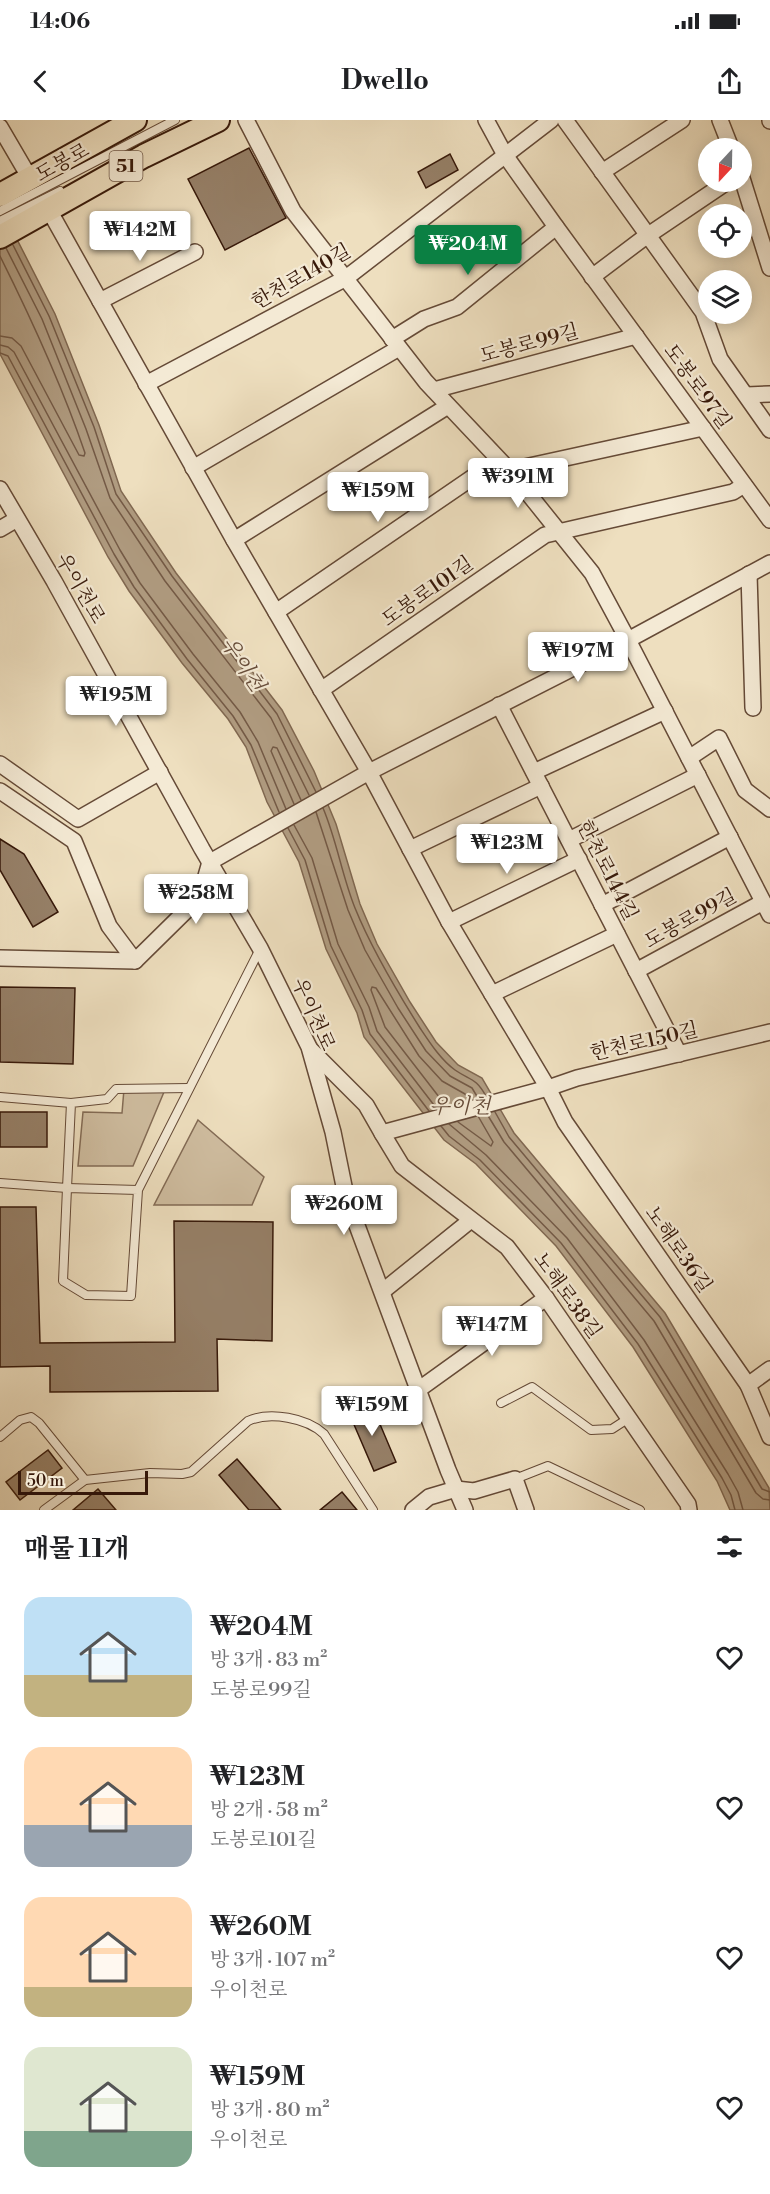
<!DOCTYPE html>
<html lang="ko">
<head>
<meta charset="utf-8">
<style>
	body { margin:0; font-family:"Libre Bodoni","Noto Serif KR",serif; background:#f6f6f6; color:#202124; height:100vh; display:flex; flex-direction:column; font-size:22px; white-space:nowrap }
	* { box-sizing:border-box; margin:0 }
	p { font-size:20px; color:#757577 }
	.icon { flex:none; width:33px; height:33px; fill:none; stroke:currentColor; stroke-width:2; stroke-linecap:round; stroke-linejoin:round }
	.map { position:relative; height:1390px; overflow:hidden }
	.details { display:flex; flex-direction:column; background:#fff; flex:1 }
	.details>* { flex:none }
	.needle { width:39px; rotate:202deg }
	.fabs { position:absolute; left:698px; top:18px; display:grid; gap:12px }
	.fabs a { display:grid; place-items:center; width:54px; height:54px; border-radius:50%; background:#fff; box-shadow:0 3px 15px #0003; font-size:30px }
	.scale { position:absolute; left:18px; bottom:15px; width:130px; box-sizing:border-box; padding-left:6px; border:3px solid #37190a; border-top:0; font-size:16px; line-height:21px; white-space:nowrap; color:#37190a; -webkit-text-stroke:4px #f4ead5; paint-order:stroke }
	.price { position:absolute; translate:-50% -51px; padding:0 14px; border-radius:6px; background:#fff; color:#222; font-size:20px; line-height:39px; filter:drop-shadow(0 2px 3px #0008) }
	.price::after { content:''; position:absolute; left:50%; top:36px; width:18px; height:14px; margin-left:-9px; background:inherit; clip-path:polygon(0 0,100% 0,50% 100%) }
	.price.on { background:#0b8043; color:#fff }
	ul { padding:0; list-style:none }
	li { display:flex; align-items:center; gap:18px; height:150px; padding:0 24px }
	li span { display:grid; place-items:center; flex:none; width:168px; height:120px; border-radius:18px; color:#555 }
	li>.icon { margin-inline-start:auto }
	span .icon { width:72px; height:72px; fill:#fffc; stroke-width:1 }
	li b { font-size:26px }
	h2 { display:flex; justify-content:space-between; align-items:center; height:72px; padding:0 24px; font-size:26px }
	.status { display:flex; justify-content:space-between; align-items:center; height:42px; padding:0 30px; background:#fff; direction:ltr }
	.status svg { height:16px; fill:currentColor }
	header { display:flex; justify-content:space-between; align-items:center; height:78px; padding:0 24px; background:#fff; font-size:27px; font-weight:700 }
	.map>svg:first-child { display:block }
	.green { fill:#cfbda0; stroke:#836b55; stroke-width:1.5 }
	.water { fill:#b09c81; stroke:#806851; stroke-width:1.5 }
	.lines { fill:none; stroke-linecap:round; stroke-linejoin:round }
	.shore { stroke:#745a46; stroke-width:1.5 }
	.building { fill:#968068; stroke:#37190a; stroke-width:1.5 }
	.lane-casing { stroke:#654a37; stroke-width:10 }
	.street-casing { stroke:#654a37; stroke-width:18 }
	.primary-casing { stroke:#37190a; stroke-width:26 }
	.lane { stroke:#f4ead5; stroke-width:8 }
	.street { stroke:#f4ead5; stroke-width:15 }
	.primary { stroke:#eedfbf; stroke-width:22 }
	.labels { text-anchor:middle; stroke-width:4.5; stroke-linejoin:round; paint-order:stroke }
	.shield { fill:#f4ead5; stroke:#705847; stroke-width:1.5 }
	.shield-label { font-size:18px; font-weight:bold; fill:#37190a }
	.street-label { font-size:20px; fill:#37190a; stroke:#f4ead5 }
	.water-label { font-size:21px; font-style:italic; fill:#674d3a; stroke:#f4ead5 }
</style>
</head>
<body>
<div class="status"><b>14:06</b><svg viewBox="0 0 49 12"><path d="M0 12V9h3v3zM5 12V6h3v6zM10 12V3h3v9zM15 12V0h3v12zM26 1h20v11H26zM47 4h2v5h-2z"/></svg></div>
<header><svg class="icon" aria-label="back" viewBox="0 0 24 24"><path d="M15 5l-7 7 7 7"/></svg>Dwello<svg class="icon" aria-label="share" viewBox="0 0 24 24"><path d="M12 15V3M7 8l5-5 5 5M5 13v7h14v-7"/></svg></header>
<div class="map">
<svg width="770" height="1390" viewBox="0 0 770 1390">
	<rect width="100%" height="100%" fill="#eedfbf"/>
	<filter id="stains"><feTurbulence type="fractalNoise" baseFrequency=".00333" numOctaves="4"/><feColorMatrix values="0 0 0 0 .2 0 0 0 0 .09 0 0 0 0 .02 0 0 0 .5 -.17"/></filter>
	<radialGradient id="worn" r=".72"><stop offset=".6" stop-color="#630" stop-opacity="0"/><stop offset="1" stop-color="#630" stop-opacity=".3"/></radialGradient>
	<g class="green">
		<polygon points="124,969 164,972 133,1046 78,1046 83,992 122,993"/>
		<polygon points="198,1000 264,1057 252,1085 154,1085"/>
	</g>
	<polygon class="water" points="0,86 55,194 99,305 121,371 176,453 282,590 314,651 336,704 360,784 377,824 410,882 436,922 458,945 482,958 514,1013 665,1193 769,1368 770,1390 730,1390 717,1361 633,1227 556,1126 476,1044 444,1020 364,917 357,893 326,829 299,742 267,682 246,627 228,599 182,543 129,471 108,437 0,234"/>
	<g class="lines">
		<g class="shore">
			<polyline points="13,125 49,196 94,307 116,374 172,456 277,594 316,672"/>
			<polyline points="6,128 42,199 86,309 110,378 165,461 271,598 309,675"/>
			<path d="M0,136C32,200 62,265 85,333L84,336L79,335L21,226L12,218L0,216"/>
			<polyline points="0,225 8,227 14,232 120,430 140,463 193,534 240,592 258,622 286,689"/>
			<polyline points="0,233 8,236 114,434 134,467 187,539 233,596 251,625 279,692"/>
			<polyline points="294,684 271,631 273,627 277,628 301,680"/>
			<path d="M323,688C337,721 342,756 355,788C372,830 396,870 420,908C430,923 441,940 455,950C471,961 475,957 486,976"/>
			<polyline points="316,692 348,790 365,830 398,888 426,931 450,956 472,968 478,978"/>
			<polyline points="294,705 312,738 338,824 369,887 377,911 437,989"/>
			<polyline points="288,708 305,740 331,826 362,890 370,914 429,991"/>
			<polyline points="446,986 385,907 371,870 372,867 376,868 419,936 442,961 465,974 469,980"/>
			<polyline points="495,992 509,1017 660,1197 762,1369 770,1372"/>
			<polyline points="487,994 504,1022 654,1201 756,1373 763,1379 770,1380"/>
			<polyline points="458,1002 491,1026 493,1022 478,996"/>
			<polyline points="449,1004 486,1035 567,1118 644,1220 728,1354 738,1372 743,1390"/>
			<polyline points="441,1006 449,1016 480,1040 561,1123 638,1224 722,1358 731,1375 735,1390"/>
		</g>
	</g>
	<g class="building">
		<polygon points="249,28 286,98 225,130 188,59"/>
		<polygon points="450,34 458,50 426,68 418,52"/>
		<polygon points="0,719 24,734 58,792 33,807 0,750"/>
		<polygon points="0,867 75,868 73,944 0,942"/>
		<rect x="0" y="992" width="47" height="35"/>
		<polygon points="0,1087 36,1087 40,1223 175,1222 174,1101 273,1102 272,1221 217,1219 218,1271 50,1272 50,1246 0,1247"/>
		<polygon points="371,1283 396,1342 374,1351 349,1293"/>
		<polygon points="48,1330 62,1348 20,1380 6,1362"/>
		<polygon points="237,1339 281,1390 249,1390 219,1355"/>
		<polygon points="98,1369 116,1390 73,1390"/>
		<polygon points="342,1372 357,1390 320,1390"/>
	</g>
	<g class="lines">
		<g class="lane-casing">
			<g id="lane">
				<polyline points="0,91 175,0"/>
				<polyline points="0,101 60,71"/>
				<polyline points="0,977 71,983"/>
				<polyline points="0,1063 67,1068 71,983 107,979 116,969 189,968"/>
				<polyline points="138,1070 67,1068 63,1161 86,1175 131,1176 138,1070 260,829"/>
				<polyline points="501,1283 532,1267 591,1310 612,1309 629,1298"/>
				<polyline points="0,1317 20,1300 31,1297 39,1303 85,1360"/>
				<polyline points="515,1359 548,1346 640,1390"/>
				<path d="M44,1390L85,1360L150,1353L182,1354L191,1352L248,1301C270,1291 307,1298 324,1314L373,1390"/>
			</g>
		</g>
		<g class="street-casing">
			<g id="street">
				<polyline points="246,0 293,91 426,262 511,352 592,453 628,520 770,795"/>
				<polyline points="486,0 505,35 554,104 770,400"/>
				<polyline points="565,0 703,192 720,239 770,310"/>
				<polyline points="720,0 731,28"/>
				<polyline points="770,0 770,1"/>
				<polyline points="0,7 31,60"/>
				<polyline points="602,52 682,0"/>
				<polyline points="741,55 770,148"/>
				<polyline points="49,90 234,420 369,652 449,802 548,968 565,1002 748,1265 770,1317"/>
				<polyline points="592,157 641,120 727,62"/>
				<polyline points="100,181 195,132"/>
				<polyline points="392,219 424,199 457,187 556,107"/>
				<polyline points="146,264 346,158 551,0"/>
				<polyline points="434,270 636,216"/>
				<polyline points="747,275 770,274"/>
				<polyline points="193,348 399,228"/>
				<polyline points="511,352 520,348 703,308"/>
				<polyline points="0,369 54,461 202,729 260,828 309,927 333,1012 346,1076 448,1350 465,1390"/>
				<polyline points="0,409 17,399"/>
				<polyline points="234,420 448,286"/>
				<polyline points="749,454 753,588"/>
				<polyline points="276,492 498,340"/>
				<polyline points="321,570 545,415 733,372 744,365"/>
				<polyline points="499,585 679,934"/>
				<polyline points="689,638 719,618 745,670 770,689"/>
				<polyline points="0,644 78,699 160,652"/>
				<polyline points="534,652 665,591"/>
				<polyline points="0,671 74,721 109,806 135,841"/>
				<polyline points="569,720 698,655"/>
				<polyline points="410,729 541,666"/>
				<polyline points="602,785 730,717"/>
				<polyline points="449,802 579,739"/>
				<polyline points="0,838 135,841 200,777 210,742 369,652 628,520 770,443"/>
				<polyline points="636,851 763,782"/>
				<polyline points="492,874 617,814"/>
				<polyline points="310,929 366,985 382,1013 548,968 577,958 770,912"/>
				<polyline points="382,1013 402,1046 507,1127 546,1178 688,1384 689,1390"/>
				<polyline points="383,1171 471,1100"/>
				<polyline points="748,1265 770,1249"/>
				<polyline points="418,1270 546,1178"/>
				<polyline points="413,1390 429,1377 456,1369 474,1371 515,1359 526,1390"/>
			</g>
		</g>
		<g class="primary-casing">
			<g id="primary">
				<polyline points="0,75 135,0"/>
				<polyline points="0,117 144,36 218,0"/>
			</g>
		</g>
		<use href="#lane" class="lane"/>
		<use href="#street" class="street"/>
		<use href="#primary" class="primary"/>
	</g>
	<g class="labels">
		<rect class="shield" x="109.5" y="31" width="33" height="30" rx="4.5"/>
		<g class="shield-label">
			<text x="126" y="52">51</text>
		</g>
		<g class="street-label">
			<text transform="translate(62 42) rotate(-29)" y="7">도봉로</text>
			<text transform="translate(301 156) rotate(-30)" y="7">한천로140길</text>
			<text transform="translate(529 223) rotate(-15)" y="7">도봉로99길</text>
			<text transform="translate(698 266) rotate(54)" y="7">도봉로97길</text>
			<text transform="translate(81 468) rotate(60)" y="7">우이천로</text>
			<text transform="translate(427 471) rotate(-35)" y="7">도봉로101길</text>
			<text transform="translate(608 750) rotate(63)" y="7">한천로144길</text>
			<text transform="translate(690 798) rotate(-29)" y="7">도봉로99길</text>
			<text transform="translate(314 894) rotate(66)" y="7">우이천로</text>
			<text transform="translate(644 921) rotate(-13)" y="7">한천로150길</text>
			<text transform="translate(679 1129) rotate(55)" y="7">노해로36길</text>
			<text transform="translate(568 1175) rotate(54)" y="7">노해로38길</text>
		</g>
		<g class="water-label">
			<text transform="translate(243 544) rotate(56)" y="7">우이천</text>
			<text x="460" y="993">우이천</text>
		</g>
	</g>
	<rect width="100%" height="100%" filter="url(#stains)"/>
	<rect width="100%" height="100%" fill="url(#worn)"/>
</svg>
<div class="fabs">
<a><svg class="needle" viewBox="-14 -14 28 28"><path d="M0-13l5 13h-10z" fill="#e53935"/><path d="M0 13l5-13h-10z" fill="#757577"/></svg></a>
<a><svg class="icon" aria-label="locate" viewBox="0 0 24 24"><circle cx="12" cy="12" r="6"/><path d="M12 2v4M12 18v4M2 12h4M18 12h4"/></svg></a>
<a><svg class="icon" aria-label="layers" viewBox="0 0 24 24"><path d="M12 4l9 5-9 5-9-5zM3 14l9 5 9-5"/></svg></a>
</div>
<div class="scale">50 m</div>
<b class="price" style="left:140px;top:142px">₩142M</b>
<b class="price on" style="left:468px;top:156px">₩204M</b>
<b class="price" style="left:518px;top:389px">₩391M</b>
<b class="price" style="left:378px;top:403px">₩159M</b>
<b class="price" style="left:578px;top:563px">₩197M</b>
<b class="price" style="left:116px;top:607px">₩195M</b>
<b class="price" style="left:507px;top:755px">₩123M</b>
<b class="price" style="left:196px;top:805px">₩258M</b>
<b class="price" style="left:344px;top:1116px">₩260M</b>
<b class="price" style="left:492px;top:1237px">₩147M</b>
<b class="price" style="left:372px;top:1317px">₩159M</b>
</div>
<section class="details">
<h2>매물 11개<svg class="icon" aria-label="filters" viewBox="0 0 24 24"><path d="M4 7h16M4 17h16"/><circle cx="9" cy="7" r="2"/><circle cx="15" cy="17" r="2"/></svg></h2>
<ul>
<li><span style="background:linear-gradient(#bfe0f5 65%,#c2b280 0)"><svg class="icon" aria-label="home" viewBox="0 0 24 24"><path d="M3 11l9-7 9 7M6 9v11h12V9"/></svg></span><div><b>₩204M</b><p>방 3개 · 83 m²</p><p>도봉로99길</p></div><svg class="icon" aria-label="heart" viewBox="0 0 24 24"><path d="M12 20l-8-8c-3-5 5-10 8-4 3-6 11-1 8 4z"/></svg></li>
<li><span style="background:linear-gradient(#ffd9b3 65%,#9aa5b1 0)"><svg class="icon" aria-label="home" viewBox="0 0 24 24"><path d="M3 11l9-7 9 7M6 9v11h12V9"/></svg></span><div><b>₩123M</b><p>방 2개 · 58 m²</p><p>도봉로101길</p></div><svg class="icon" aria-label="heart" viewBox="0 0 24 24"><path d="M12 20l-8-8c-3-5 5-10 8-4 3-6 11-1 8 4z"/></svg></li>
<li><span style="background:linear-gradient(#ffd9b3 75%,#c2b280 0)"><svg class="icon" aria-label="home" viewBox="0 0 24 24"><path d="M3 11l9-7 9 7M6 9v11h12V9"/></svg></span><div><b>₩260M</b><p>방 3개 · 107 m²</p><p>우이천로</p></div><svg class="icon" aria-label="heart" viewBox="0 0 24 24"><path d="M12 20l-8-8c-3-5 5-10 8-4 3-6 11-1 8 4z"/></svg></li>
<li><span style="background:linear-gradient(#dfe7d0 70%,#7fa58c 0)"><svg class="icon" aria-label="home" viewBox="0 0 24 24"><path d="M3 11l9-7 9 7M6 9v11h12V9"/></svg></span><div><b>₩159M</b><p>방 3개 · 80 m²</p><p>우이천로</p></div><svg class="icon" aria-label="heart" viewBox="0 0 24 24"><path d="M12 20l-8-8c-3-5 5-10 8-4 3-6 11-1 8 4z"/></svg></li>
</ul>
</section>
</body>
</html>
